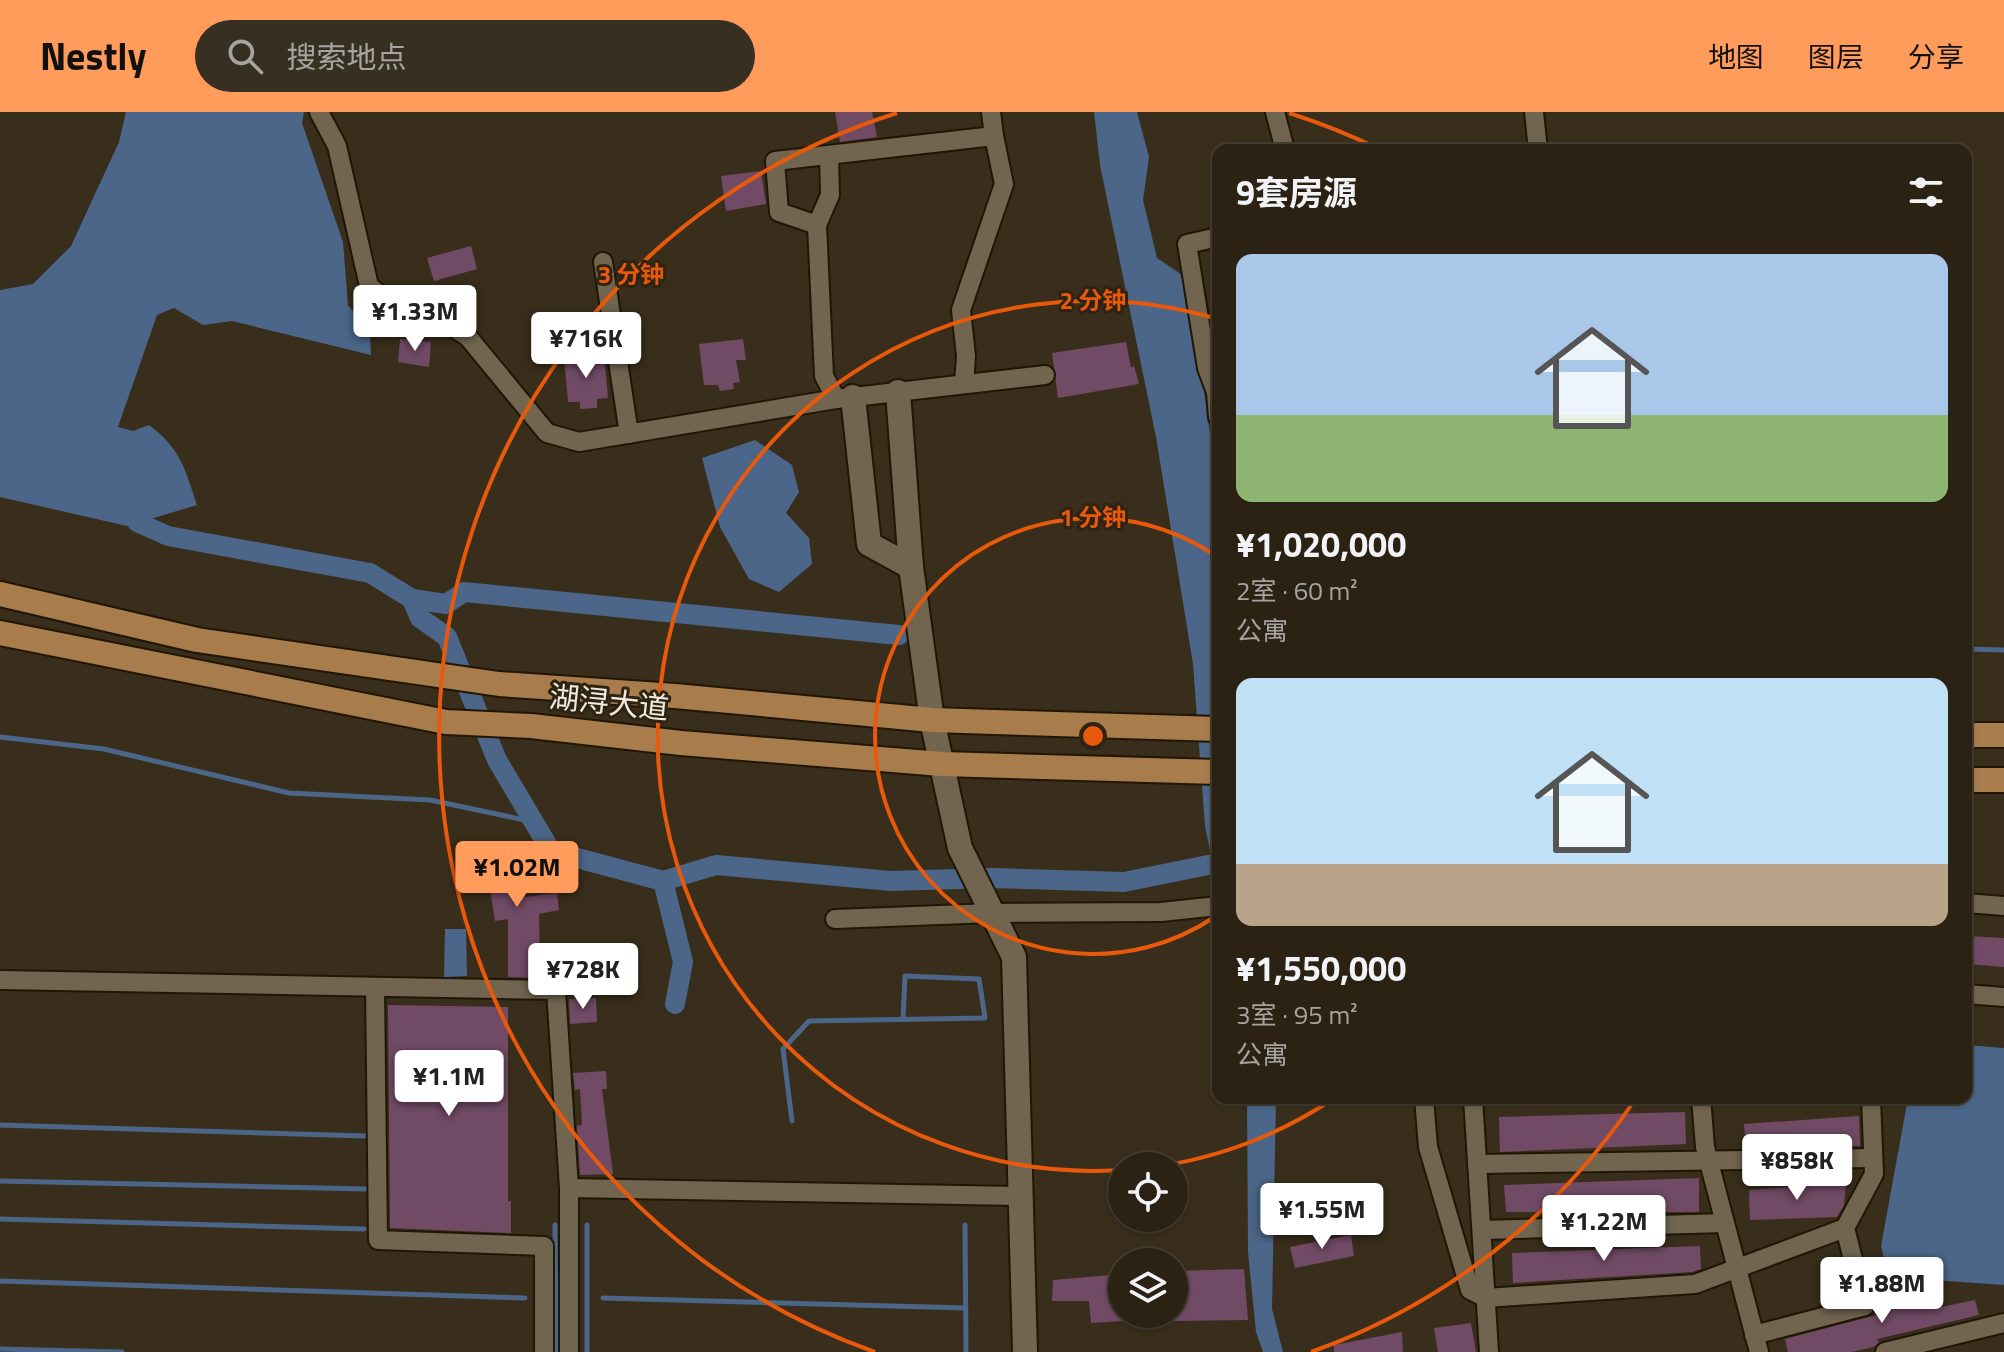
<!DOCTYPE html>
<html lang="zh">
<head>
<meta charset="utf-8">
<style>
	body { margin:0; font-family:"Titillium Web","Noto Sans SC",sans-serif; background:#372f22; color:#f1f3f6; height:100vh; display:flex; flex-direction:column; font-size:30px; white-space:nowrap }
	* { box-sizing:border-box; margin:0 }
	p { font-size:26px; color:#a6a4a0 }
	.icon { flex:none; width:44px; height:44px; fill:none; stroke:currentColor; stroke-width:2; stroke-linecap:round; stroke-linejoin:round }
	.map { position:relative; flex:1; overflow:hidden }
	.details { position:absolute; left:1212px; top:32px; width:760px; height:960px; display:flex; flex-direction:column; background:#2b2214; border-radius:16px; box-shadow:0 2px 6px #0004,0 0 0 2px #473f34 }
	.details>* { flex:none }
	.fabs { position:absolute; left:1108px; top:1040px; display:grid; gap:16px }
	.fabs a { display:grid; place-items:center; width:80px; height:80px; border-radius:50%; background:#2b2214; box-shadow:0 2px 6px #0004,0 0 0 2px #473f34; font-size:40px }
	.price { position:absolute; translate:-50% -68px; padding:0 18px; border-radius:8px; background:#fff; color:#222; font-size:26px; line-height:52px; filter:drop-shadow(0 2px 4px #0008) }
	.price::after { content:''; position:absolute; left:50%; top:48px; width:24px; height:18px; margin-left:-12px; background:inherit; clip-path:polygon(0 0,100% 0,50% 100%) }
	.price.selected { background:#ff9b5b; color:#111 }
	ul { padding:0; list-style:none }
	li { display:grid; align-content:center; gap:16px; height:424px; padding:0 24px }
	li span { display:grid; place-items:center; height:248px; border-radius:16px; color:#555 }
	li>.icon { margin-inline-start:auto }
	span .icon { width:144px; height:144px; fill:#fffc; stroke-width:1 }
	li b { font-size:34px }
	h2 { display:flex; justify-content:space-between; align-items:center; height:96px; padding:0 24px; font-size:34px }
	header { display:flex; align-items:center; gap:48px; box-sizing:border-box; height:112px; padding:0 40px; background:#ff9b5b; color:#111 }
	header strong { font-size:38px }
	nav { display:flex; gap:44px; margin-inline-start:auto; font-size:28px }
	.search { width:560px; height:72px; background:#372f22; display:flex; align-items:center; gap:20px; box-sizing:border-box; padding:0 28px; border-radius:44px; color:#a6a4a0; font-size:30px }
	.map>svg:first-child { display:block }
	.water { fill:#4b6688 }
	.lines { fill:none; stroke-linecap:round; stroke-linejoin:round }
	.stream { stroke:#4b6688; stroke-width:5 }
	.canal { stroke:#4b6688; stroke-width:20 }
	.building { fill:#714b66 }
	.street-casing { stroke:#201604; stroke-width:22 }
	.secondary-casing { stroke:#201604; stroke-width:28 }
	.primary-casing { stroke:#201604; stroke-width:28 }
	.street { stroke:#716550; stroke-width:18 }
	.secondary { stroke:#716550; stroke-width:24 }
	.primary { stroke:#a97c4b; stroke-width:24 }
	.ring { fill:none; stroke:#e8590c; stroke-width:4 }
	.labels { text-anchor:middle; stroke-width:6; stroke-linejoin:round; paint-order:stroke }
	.street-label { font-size:30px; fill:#f1eade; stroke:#2f2411 }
	.centre { fill:#e8590c; stroke:#2f2411; stroke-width:4 }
	.ring-label { font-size:24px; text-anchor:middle; font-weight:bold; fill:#e8590c; stroke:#2f2411; stroke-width:6; stroke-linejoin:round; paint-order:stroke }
</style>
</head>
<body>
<header>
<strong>Nestly</strong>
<div class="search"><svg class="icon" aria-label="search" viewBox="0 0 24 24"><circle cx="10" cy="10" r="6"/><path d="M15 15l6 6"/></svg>搜索地点</div>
<nav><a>地图</a><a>图层</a><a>分享</a></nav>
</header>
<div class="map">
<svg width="2004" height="1240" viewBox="0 0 2004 1240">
	<rect width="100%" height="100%" fill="#392e1b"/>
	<g class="water">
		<path d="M126,0H304L302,11L343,130L348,193L370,221L371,243L232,209L203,213L174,196L157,203L118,315L133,319L149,313C181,337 185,357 197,393L127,414L0,385V178L33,172L71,134L119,30Z"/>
		<polygon points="1094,0 1137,0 1149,45 1143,88 1157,146 1188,167 1213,342 1210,347 1218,450 1218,778 1205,714 1193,552 1156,325 1100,53"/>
		<polygon points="755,328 792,353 799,380 786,401 809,426 812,452 779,480 749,467 720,415 702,346"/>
		<polygon points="445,817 466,817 467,864 444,865"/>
		<polygon points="1966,933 2004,936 2004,1173 1904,1166 1886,1154 1881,1134 1908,986 1966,986"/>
		<polygon points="1247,986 1276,986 1272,1197 1283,1240 1263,1240 1256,1220 1248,1140"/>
	</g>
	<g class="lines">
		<g class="stream">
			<polyline points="1966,537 2004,538"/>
			<polyline points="0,625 104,637 289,681 430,688 534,710"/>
			<polyline points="792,1009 783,937 809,909 985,906 979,867 905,864 903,907"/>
			<polyline points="0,1013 366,1024"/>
			<polyline points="0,1069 366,1077"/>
			<polyline points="0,1107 364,1117"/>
			<polyline points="555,1113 556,1240"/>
			<polyline points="587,1113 587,1240"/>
			<polyline points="965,1113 966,1240"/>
			<polyline points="0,1169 525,1186"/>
			<polyline points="603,1186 966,1196"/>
			<polyline points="0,1237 122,1240"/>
		</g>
		<g class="canal">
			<polyline points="137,410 168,424 370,461 412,487 420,506 447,525 497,648 551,739 663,769 683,850 675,892"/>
			<polyline points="412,487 446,492 464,480 899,523"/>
			<polyline points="663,769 716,753 891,769 992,766 1124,770 1218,751"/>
		</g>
	</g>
	<g class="building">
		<polygon points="835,0 872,0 877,25 840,30"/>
		<polygon points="761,59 766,92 726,99 721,64"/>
		<polygon points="471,134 477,157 434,169 427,146"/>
		<polygon points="400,227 431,230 429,255 398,250"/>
		<polygon points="743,227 746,248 736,248 740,270 733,271 734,277 720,279 718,273 704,273 699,232"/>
		<polygon points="1126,230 1131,255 1134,254 1139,272 1058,286 1052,241"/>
		<polygon points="604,242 608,286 597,287 597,296 580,297 580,290 568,290 564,245"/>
		<polygon points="515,729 525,785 557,781 559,798 539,802 540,866 508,865 508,807 495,809 483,734"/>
		<polygon points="1966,824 2004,826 2004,855 1966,852"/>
		<polygon points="596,886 597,910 570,912 569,887"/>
		<polygon points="388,893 508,895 508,1089 511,1089 511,1121 390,1116"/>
		<polygon points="606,959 607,977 602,977 613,1062 580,1063 577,1014 582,1013 580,977 575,978 573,961"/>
		<polygon points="1685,1000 1686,1032 1500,1040 1499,1005"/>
		<polygon points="1859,1004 1860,1034 1746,1036 1744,1012"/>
		<polygon points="1699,1066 1699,1100 1506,1100 1504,1073"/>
		<polygon points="1846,1071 1844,1093 1837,1105 1750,1108 1749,1078"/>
		<polygon points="1351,1123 1354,1144 1295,1156 1290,1135"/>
		<polygon points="1700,1134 1701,1157 1692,1160 1513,1171 1512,1141"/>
		<polygon points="1244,1157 1248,1208 1174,1209 1174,1159"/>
		<polygon points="1122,1162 1122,1209 1091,1211 1089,1189 1052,1189 1053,1168"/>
		<polygon points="1932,1181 1936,1196 1975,1188 1979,1203 1877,1227 1879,1230 1874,1235 1851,1240 1788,1240 1785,1227 1877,1203 1877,1193"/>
		<polygon points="1471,1211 1476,1240 1438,1240 1434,1216"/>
		<polygon points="1402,1220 1403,1240 1334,1240 1334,1233"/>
	</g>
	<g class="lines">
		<g class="street-casing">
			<g id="street">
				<polyline points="319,0 337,34 369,174 395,195 427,198 468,225 547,321 579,330 836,287 1045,263"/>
				<polyline points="991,0 994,24"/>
				<polyline points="1275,0 1285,38"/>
				<polyline points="1534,0 1538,38"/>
				<polyline points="817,113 830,83 829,43"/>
				<polyline points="1218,125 1187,132 1207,256 1216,280 1218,305"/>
				<polyline points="603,150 629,322"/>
				<polyline points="836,287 824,264 817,113 779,100 775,49 994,24 1004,72 961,198 966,244 964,272"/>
				<polyline points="1966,791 2004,794"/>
				<polyline points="835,807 992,801 1161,800 1218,794"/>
				<polyline points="0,868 556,878 569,1076 569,1240"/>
				<polyline points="375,875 378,1128 544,1134 544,1240"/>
				<polyline points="1966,882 2004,885"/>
				<polyline points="1424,986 1428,1035 1470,1178 1486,1186 1695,1172 1845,1116 1874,1062 1871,986"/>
				<polyline points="1473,986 1489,1240"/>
				<polyline points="1701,986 1705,1035 1759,1240"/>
				<polyline points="1477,1052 1873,1046"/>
				<polyline points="569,1076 1022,1084"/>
				<polyline points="1482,1118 1725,1111"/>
				<polyline points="1754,1223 1865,1194 1845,1116"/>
				<polyline points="1885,1240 2004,1211"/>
			</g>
		</g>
		<g class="secondary-casing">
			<g id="secondary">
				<polyline points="898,280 911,455 932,608 960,736 1014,845 1025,1240"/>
				<polyline points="853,285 869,432 911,455"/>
			</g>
		</g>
		<g class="primary-casing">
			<g id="primary">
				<polyline points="0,482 197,528 499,572 675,584 932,608 1218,617"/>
				<polyline points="0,521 446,610 531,614 681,631 942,652 1218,660"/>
				<polyline points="1966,623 2004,623"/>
				<polyline points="1966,668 2004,668"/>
			</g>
		</g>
		<use href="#street" class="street"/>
		<use href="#secondary" class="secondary"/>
		<use href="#primary" class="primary"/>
	</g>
	<g class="ring">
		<path d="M1216 804A218 218 0 1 1 1216 444"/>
		<path d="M1333 987A435 435 0 0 1 1161 1054M1120 1058A435 435 0 1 1 1217 207"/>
		<path d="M1634 989A653 653 0 0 1 1311 1240M875 1240A653 653 0 0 1 897 1M1289 1A653 653 0 0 1 1379 37"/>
	</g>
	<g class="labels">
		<g class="street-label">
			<text transform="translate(609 591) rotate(6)" y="10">湖浔大道</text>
		</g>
	</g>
	<circle cx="1093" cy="624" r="12" class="centre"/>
	<g class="ring-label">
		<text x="631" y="171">3 分钟</text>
		<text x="1093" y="197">2 分钟</text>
		<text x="1093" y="414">1 分钟</text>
	</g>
</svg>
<div class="fabs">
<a><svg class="icon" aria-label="locate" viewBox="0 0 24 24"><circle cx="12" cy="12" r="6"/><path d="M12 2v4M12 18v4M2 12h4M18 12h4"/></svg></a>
<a><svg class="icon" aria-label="layers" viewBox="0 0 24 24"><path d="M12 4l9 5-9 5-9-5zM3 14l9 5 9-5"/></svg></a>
</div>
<b class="price" style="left:415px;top:241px">¥1.33M</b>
<b class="price" style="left:586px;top:268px">¥716K</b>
<b class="price selected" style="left:517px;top:797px">¥1.02M</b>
<b class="price" style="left:583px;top:899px">¥728K</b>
<b class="price" style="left:449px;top:1006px">¥1.1M</b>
<b class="price" style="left:1797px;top:1090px">¥858K</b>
<b class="price" style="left:1322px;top:1139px">¥1.55M</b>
<b class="price" style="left:1604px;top:1151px">¥1.22M</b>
<b class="price" style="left:1882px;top:1213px">¥1.88M</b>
<section class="details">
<h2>9套房源<svg class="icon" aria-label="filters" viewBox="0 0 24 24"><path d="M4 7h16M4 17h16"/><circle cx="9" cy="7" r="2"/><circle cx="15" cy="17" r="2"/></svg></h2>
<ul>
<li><span style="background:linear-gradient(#a9c7e8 65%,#8fb573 0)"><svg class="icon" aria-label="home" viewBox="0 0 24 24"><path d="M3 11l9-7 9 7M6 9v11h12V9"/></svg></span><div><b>¥1,020,000</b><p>2室 · 60 m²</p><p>公寓</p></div></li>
<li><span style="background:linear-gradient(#bfe0f5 75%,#b9a48a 0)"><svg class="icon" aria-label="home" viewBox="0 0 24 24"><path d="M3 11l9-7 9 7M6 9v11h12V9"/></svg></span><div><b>¥1,550,000</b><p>3室 · 95 m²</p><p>公寓</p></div></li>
</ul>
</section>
</div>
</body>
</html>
